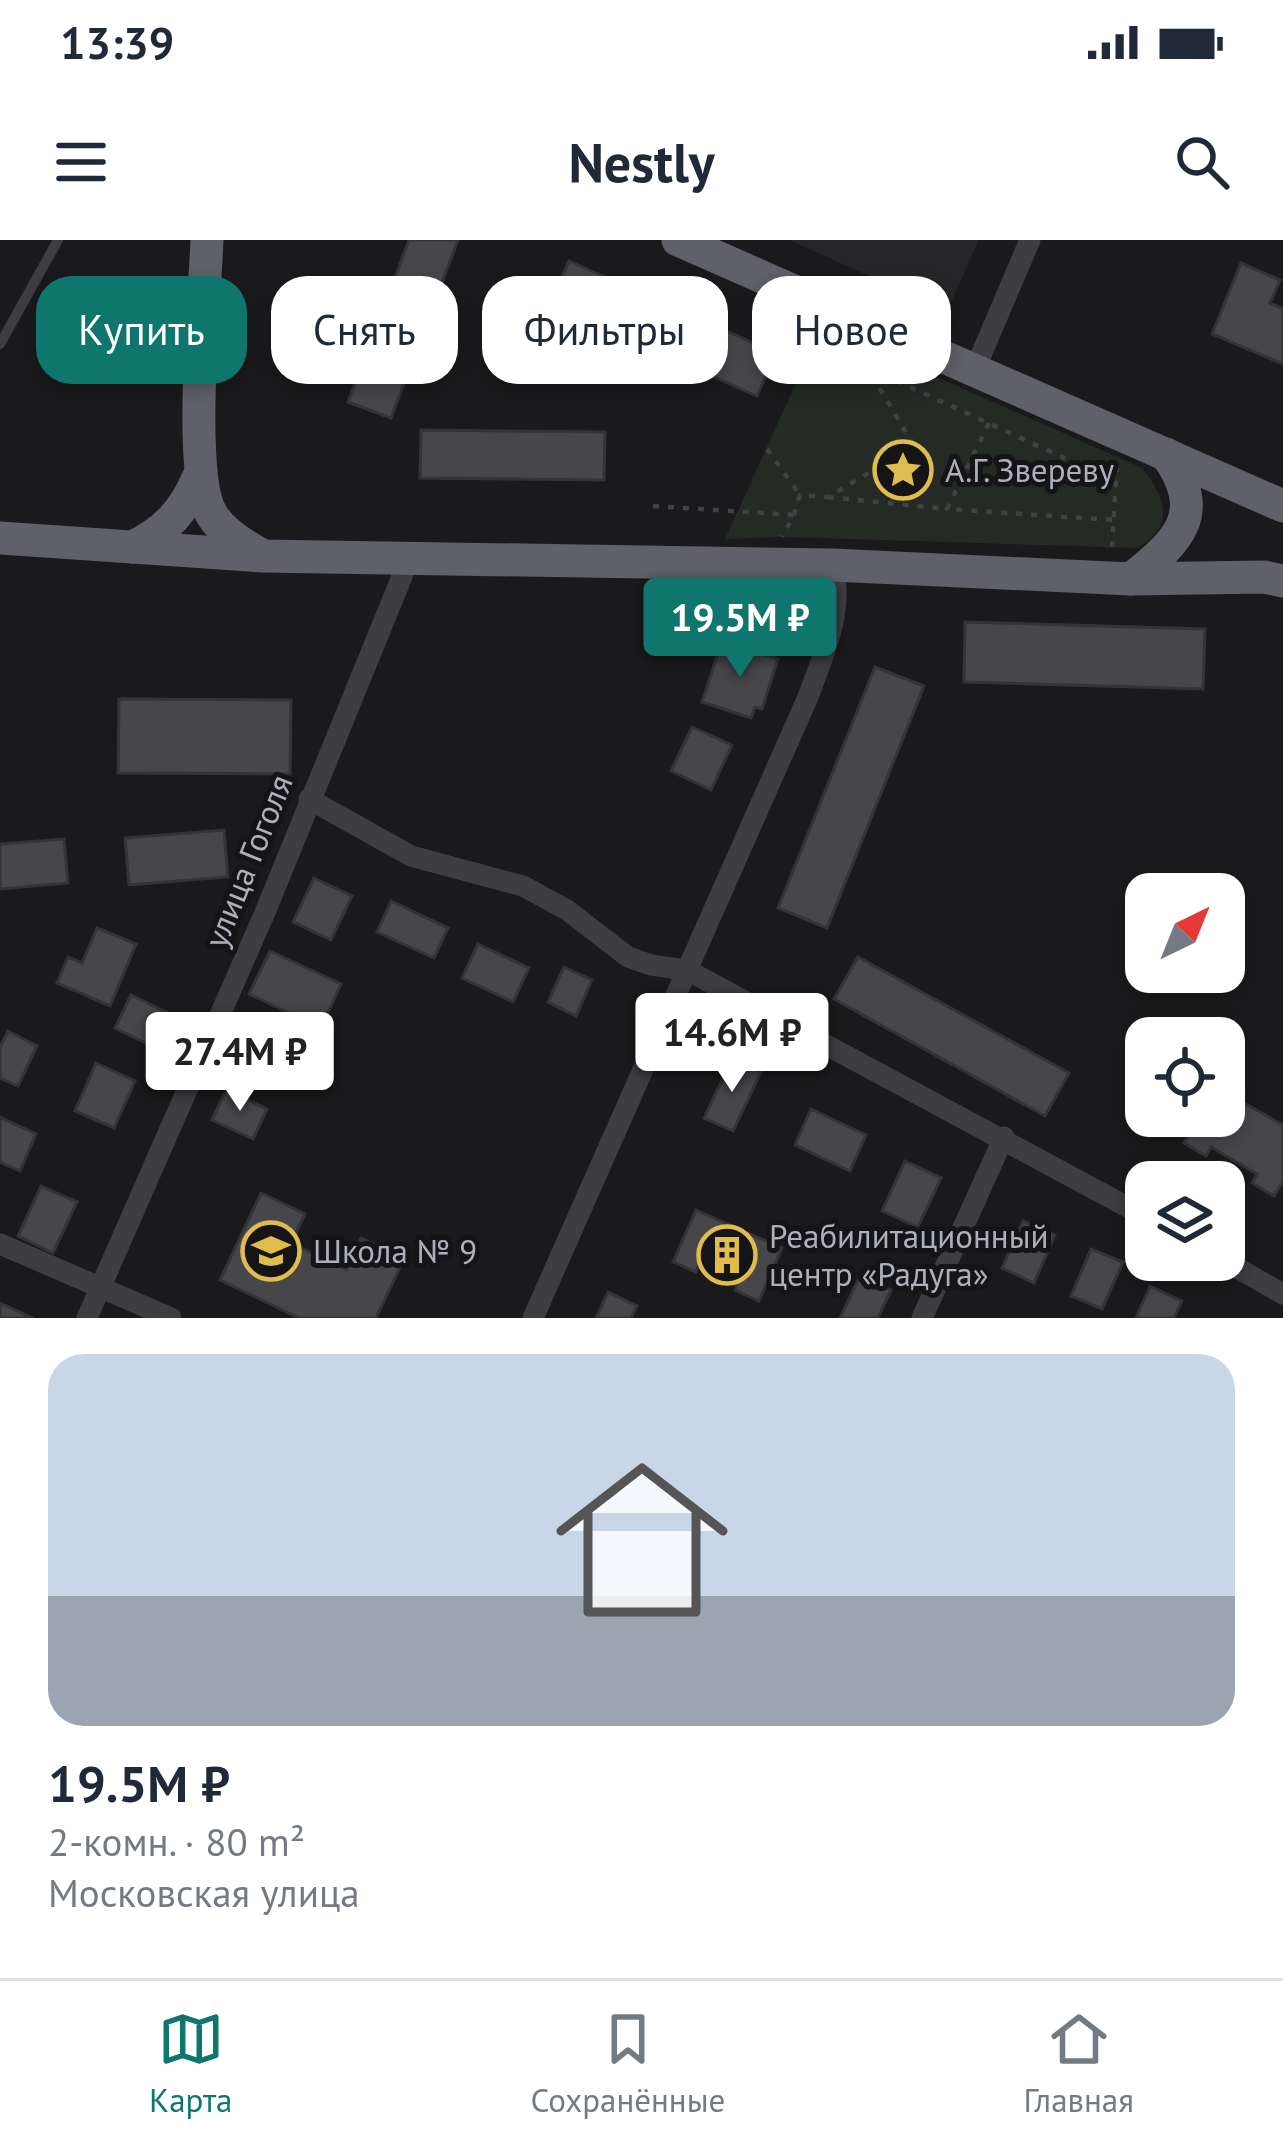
<!DOCTYPE html>
<html lang="ru">
<head>
<meta charset="utf-8">
<style>
	body { margin:0; font-family:"PT Sans",sans-serif; background:#f6f6f7; color:#1f2937; height:100vh; display:flex; flex-direction:column; font-size:45px; white-space:nowrap }
	* { box-sizing:border-box; margin:0 }
	p { font-size:39px; color:#747a83 }
	.icon { flex:none; width:66px; height:66px; fill:none; stroke:currentColor; stroke-width:2; stroke-linecap:round; stroke-linejoin:round }
	.map { position:relative; height:1078px; overflow:hidden }
	.drawer { display:flex; flex-direction:column; background:#fff; flex:1 }
	.drawer>* { flex:none }
	.banner { position:absolute; left:36px; top:36px; width:1212px; height:108px; display:flex; gap:24px }
	.needle { width:78px; rotate:43deg }
	.tools { position:absolute; left:1125px; top:633px; display:grid; gap:24px }
	.tools a { display:grid; place-items:center; width:120px; height:120px; border-radius:24px; background:#fff; box-shadow:0 6px 18px #0003; font-size:60px }
	.price { position:absolute; translate:-50% -102px; padding:0 27px; border-radius:12px; background:#fff; color:#222; font-size:39px; line-height:78px; filter:drop-shadow(0 3px 6px #0008) }
	.price::after { content:''; position:absolute; left:50%; top:72px; width:36px; height:27px; margin-left:-18px; background:inherit; clip-path:polygon(0 0,100% 0,50% 100%) }
	.price.active { background:#0f766e; color:#fff }
	ul { padding:0; list-style:none }
	li { display:grid; align-content:center; gap:24px; height:636px; padding:0 48px }
	li+li { border-top:3px solid #e0e1e3 }
	li span { display:grid; place-items:center; height:372px; border-radius:36px; color:#555 }
	li>.icon { margin-inline-start:auto }
	span .icon { width:216px; height:216px; fill:#fffc; stroke-width:1 }
	li b { font-size:51px }
	.chip { padding:0 42px; border-radius:36px; background:#fff; box-shadow:0 6px 18px #0003; font-size:42px; line-height:108px }
	.chip.active { background:#0f766e; color:#fff }
	.status { display:flex; justify-content:space-between; align-items:center; height:84px; padding:0 60px; background:#fff; direction:ltr }
	.status svg { height:33px; fill:currentColor }
	header { display:flex; justify-content:space-between; align-items:center; height:156px; padding:0 48px; background:#fff; font-size:54px; font-weight:700 }
	.tab-bar { display:flex; justify-content:space-around; align-items:center; height:168px; border-top:3px solid #e0e1e3; background:#fff; font-size:33px; color:#747a83 }
	.tab-bar a { display:grid; justify-items:center; gap:6px }
	.tab-bar .active { color:#0f766e }
	.map>svg:first-child { display:block }
	.built { fill:#262628 }
	.green { fill:#242b25 }
	.building { fill:#47474b; stroke:#343437; stroke-width:3 }
	.lines { fill:none; stroke-linecap:round; stroke-linejoin:round }
	.path { stroke:#414247; stroke-width:4.5; stroke-dasharray:6 9; stroke-linecap:butt }
	.service { stroke:#3d3d42; stroke-width:10 }
	.minor { stroke:#3d3d42; stroke-width:21 }
	.trunk { stroke:#5f6068; stroke-width:33 }
	.labels { text-anchor:middle; stroke-width:10; stroke-linejoin:round; paint-order:stroke }
	.poi-label { font-size:33px; fill:#adb0ba; stroke:#151416; text-anchor:start }
	.street-label { font-size:33px; fill:#adb0ba; stroke:#151416 }
</style>
</head>
<body>
<div class="status"><b>13:39</b><svg viewBox="0 0 49 12"><path d="M0 12V9h3v3zM5 12V6h3v6zM10 12V3h3v9zM15 12V0h3v12zM26 1h20v11H26zM47 4h2v5h-2z"/></svg></div>
<header><svg class="icon" aria-label="menu" viewBox="0 0 24 24"><path d="M4 6h16M4 12h16M4 18h16"/></svg>Nestly<svg class="icon" aria-label="search" viewBox="0 0 24 24"><circle cx="10" cy="10" r="6"/><path d="M15 15l6 6"/></svg></header>
<div class="map">
<svg width="1283" height="1078" viewBox="0 0 1283 1078">
	<rect width="100%" height="100%" fill="#1a191b"/>
	<polygon class="built" points="789,0 979,0 947,71"/>
	<path class="green" d="M822,86L1142,228C1166,257 1176,288 1136,308L782,297L725,299Z"/>
	<g class="building">
		<polygon points="409,0 458,0 391,178 348,162"/>
		<polygon points="569,21 776,113 757,156 550,64"/>
		<polygon points="1241,23 1280,40 1270,63 1283,69 1283,124 1212,94"/>
		<polygon points="421,190 605,192 604,240 420,238"/>
		<polygon points="723,361 769,376 771,371 799,386 791,412 713,386 716,376 710,374 714,363 721,365"/>
		<polygon points="965,382 1205,389 1203,449 964,442"/>
		<polygon points="722,401 778,419 762,469 755,467 751,478 702,462"/>
		<polygon points="875,427 924,446 827,688 778,668"/>
		<polygon points="119,459 291,460 290,534 118,533"/>
		<polygon points="692,487 732,505 711,550 671,531"/>
		<polygon points="224,590 228,637 129,645 125,598"/>
		<polygon points="64,599 68,643 0,649 0,604"/>
		<polygon points="314,638 352,656 331,700 293,682"/>
		<polygon points="391,661 448,688 434,718 377,692"/>
		<polygon points="97,688 136,704 110,766 57,743 68,717 82,723"/>
		<polygon points="478,704 529,728 513,762 462,738"/>
		<polygon points="270,711 341,744 321,788 249,754"/>
		<polygon points="858,717 1069,833 1045,876 834,759"/>
		<polygon points="564,727 592,740 576,776 548,762"/>
		<polygon points="131,755 166,772 150,805 115,788"/>
		<polygon points="8,791 37,806 18,846 0,838 0,807"/>
		<polygon points="248,795 288,814 273,847 233,827"/>
		<polygon points="732,819 761,832 733,891 704,878"/>
		<polygon points="96,823 135,841 114,888 75,871"/>
		<polygon points="1224,838 1244,850 1239,860 1283,885 1283,941 1274,956 1252,943 1257,934 1211,907 1206,916 1184,903 1200,876 1224,876"/>
		<polygon points="226,850 267,869 253,899 212,880"/>
		<polygon points="811,869 866,895 850,931 795,905"/>
		<polygon points="0,877 36,894 20,931 0,922"/>
		<polygon points="905,921 941,938 918,987 882,971"/>
		<polygon points="41,946 77,962 53,1013 18,996"/>
		<polygon points="261,953 305,974 291,1003 346,1029 361,998 404,1019 376,1078 299,1078 220,1040"/>
		<polygon points="696,970 782,1008 759,1061 735,1050 737,1043 698,1027 696,1032 673,1022"/>
		<polygon points="1023,981 1055,995 1034,1043 1002,1028"/>
		<polygon points="1091,1009 1123,1022 1102,1069 1071,1056"/>
		<polygon points="860,1036 891,1050 878,1078 840,1078"/>
		<polygon points="1150,1046 1182,1061 1174,1078 1136,1078"/>
		<polygon points="608,1052 637,1066 631,1078 596,1078"/>
		<polygon points="0,1063 33,1078 0,1078"/>
	</g>
	<g class="lines">
		<g class="path">
			<polyline points="815,103 1116,242"/>
			<polyline points="989,183 947,269 1114,280"/>
			<polyline points="767,209 800,255"/>
			<polyline points="828,257 947,269"/>
			<polyline points="653,266 794,275 782,297"/>
			<polyline points="794,275 800,255 828,257 914,206 867,127"/>
			<polyline points="1112,307 1117,222"/>
			<polyline points="707,353 750,356 809,374"/>
			<polyline points="671,820 731,778"/>
		</g>
		<polyline class="service" points="0,104 58,0"/>
		<g class="minor">
			<polyline points="975,129 1030,0"/>
			<polyline points="309,559 411,616 523,646 567,670 628,717 651,725 687,730 1146,977"/>
			<polyline points="0,1004 171,1078"/>
			<polyline points="1223,1020 1283,1054"/>
			<polyline points="87,1078 266,670 399,344 404,331 402,318"/>
			<path d="M533,1078L808,457C824,413 844,372 833,325"/>
			<polyline points="922,1078 1004,897"/>
		</g>
		<g class="trunk">
			<path d="M207,0C205,55 187,236 212,275C223,293 243,305 262,315"/>
			<polyline points="678,0 1283,266"/>
			<polyline points="0,298 263,316 833,325 1131,339 1264,337 1283,341"/>
			<path d="M133,307C167,290 184,271 199,236"/>
			<path d="M1131,339C1180,300 1208,273 1166,214"/>
		</g>
	</g>
	<defs>
		<g id="sight-ring" transform="scale(3)"><circle r="9.5" fill="#151416" stroke="#e0bc4c" stroke-width="1.5"/><path d="M0-6L1.8-2.2L6-1.7L2.9 1.2L3.7 5.4L0 3.3L-3.7 5.4L-2.9 1.2L-6-1.7L-1.8-2.2Z" fill="#e0bc4c"/></g>
		<g id="school-ring" transform="scale(3)"><circle r="9.5" fill="#151416" stroke="#e0bc4c" stroke-width="1.5"/><path d="M0-5L7-2L0 1L-7-2ZM-4 1L0 2.5L4 1V4Q0 6-4 4Z" fill="#e0bc4c"/></g>
		<g id="building-ring" transform="scale(3)"><circle r="9.5" fill="#151416" stroke="#e0bc4c" stroke-width="1.5"/><path d="M-4-6H4V6H1V3H-1V6H-4ZM-2.5-4.3h1.7v1.8h-1.7ZM.8-4.3h1.7v1.8H.8ZM-2.5-1h1.7V.8h-1.7ZM.8-1h1.7V.8H.8Z" fill="#e0bc4c"/></g>
	</defs>
	<g fill-rule="evenodd">
		<use href="#sight-ring" x="903" y="230"/>
		<use href="#school-ring" x="271" y="1011"/>
		<use href="#building-ring" x="727" y="1015"/>
	</g>
	<g class="labels">
		<g class="poi-label">
			<text x="945" y="242">А.Г. Звереву</text>
			<text x="769" y="1008">Реабилитационный<tspan x="769" dy="38">центр «Радуга»</tspan></text>
			<text x="313" y="1023">Школа № 9</text>
		</g>
		<g class="street-label">
			<text transform="translate(248 621) rotate(-68)" y="12">улица Гоголя</text>
		</g>
	</g>
</svg>
<div class="tools">
<a><svg class="needle" viewBox="-14 -14 28 28"><path d="M0-13l5 13h-10z" fill="#e53935"/><path d="M0 13l5-13h-10z" fill="#747a83"/></svg></a>
<a><svg class="icon" aria-label="locate" viewBox="0 0 24 24"><circle cx="12" cy="12" r="6"/><path d="M12 2v4M12 18v4M2 12h4M18 12h4"/></svg></a>
<a><svg class="icon" aria-label="layers" viewBox="0 0 24 24"><path d="M12 4l9 5-9 5-9-5zM3 14l9 5 9-5"/></svg></a>
</div>
<b class="price active" style="left:740px;top:440px">19.5M ₽</b>
<b class="price" style="left:732px;top:855px">14.6M ₽</b>
<b class="price" style="left:240px;top:874px">27.4M ₽</b>
<div class="banner">
<a class="chip active">Купить</a>
<a class="chip">Снять</a>
<a class="chip">Фильтры</a>
<a class="chip">Новое</a>
</div>
</div>
<section class="drawer">
<ul>
<li><span style="background:linear-gradient(#c9d6e8 65%,#9aa5b1 0)"><svg class="icon" aria-label="home" viewBox="0 0 24 24"><path d="M3 11l9-7 9 7M6 9v11h12V9"/></svg></span><div><b>19.5M ₽</b><p>2-комн. · 80 m²</p><p>Московская улица</p></div></li>
</ul>
</section>
<nav class="tab-bar">
<a class="active"><svg class="icon" aria-label="map" viewBox="0 0 24 24"><path d="M3 6l6-2 6 2 6-2v14l-6 2-6-2-6 2zM9 4v14M15 6v14"/></svg>Карта</a>
<a><svg class="icon" aria-label="saved" viewBox="0 0 24 24"><path d="M7 4h10v16l-5-4-5 4z"/></svg>Сохранённые</a>
<a><svg class="icon" aria-label="home" viewBox="0 0 24 24"><path d="M3 11l9-7 9 7M6 9v11h12V9"/></svg>Главная</a>
</nav>
</body>
</html>
